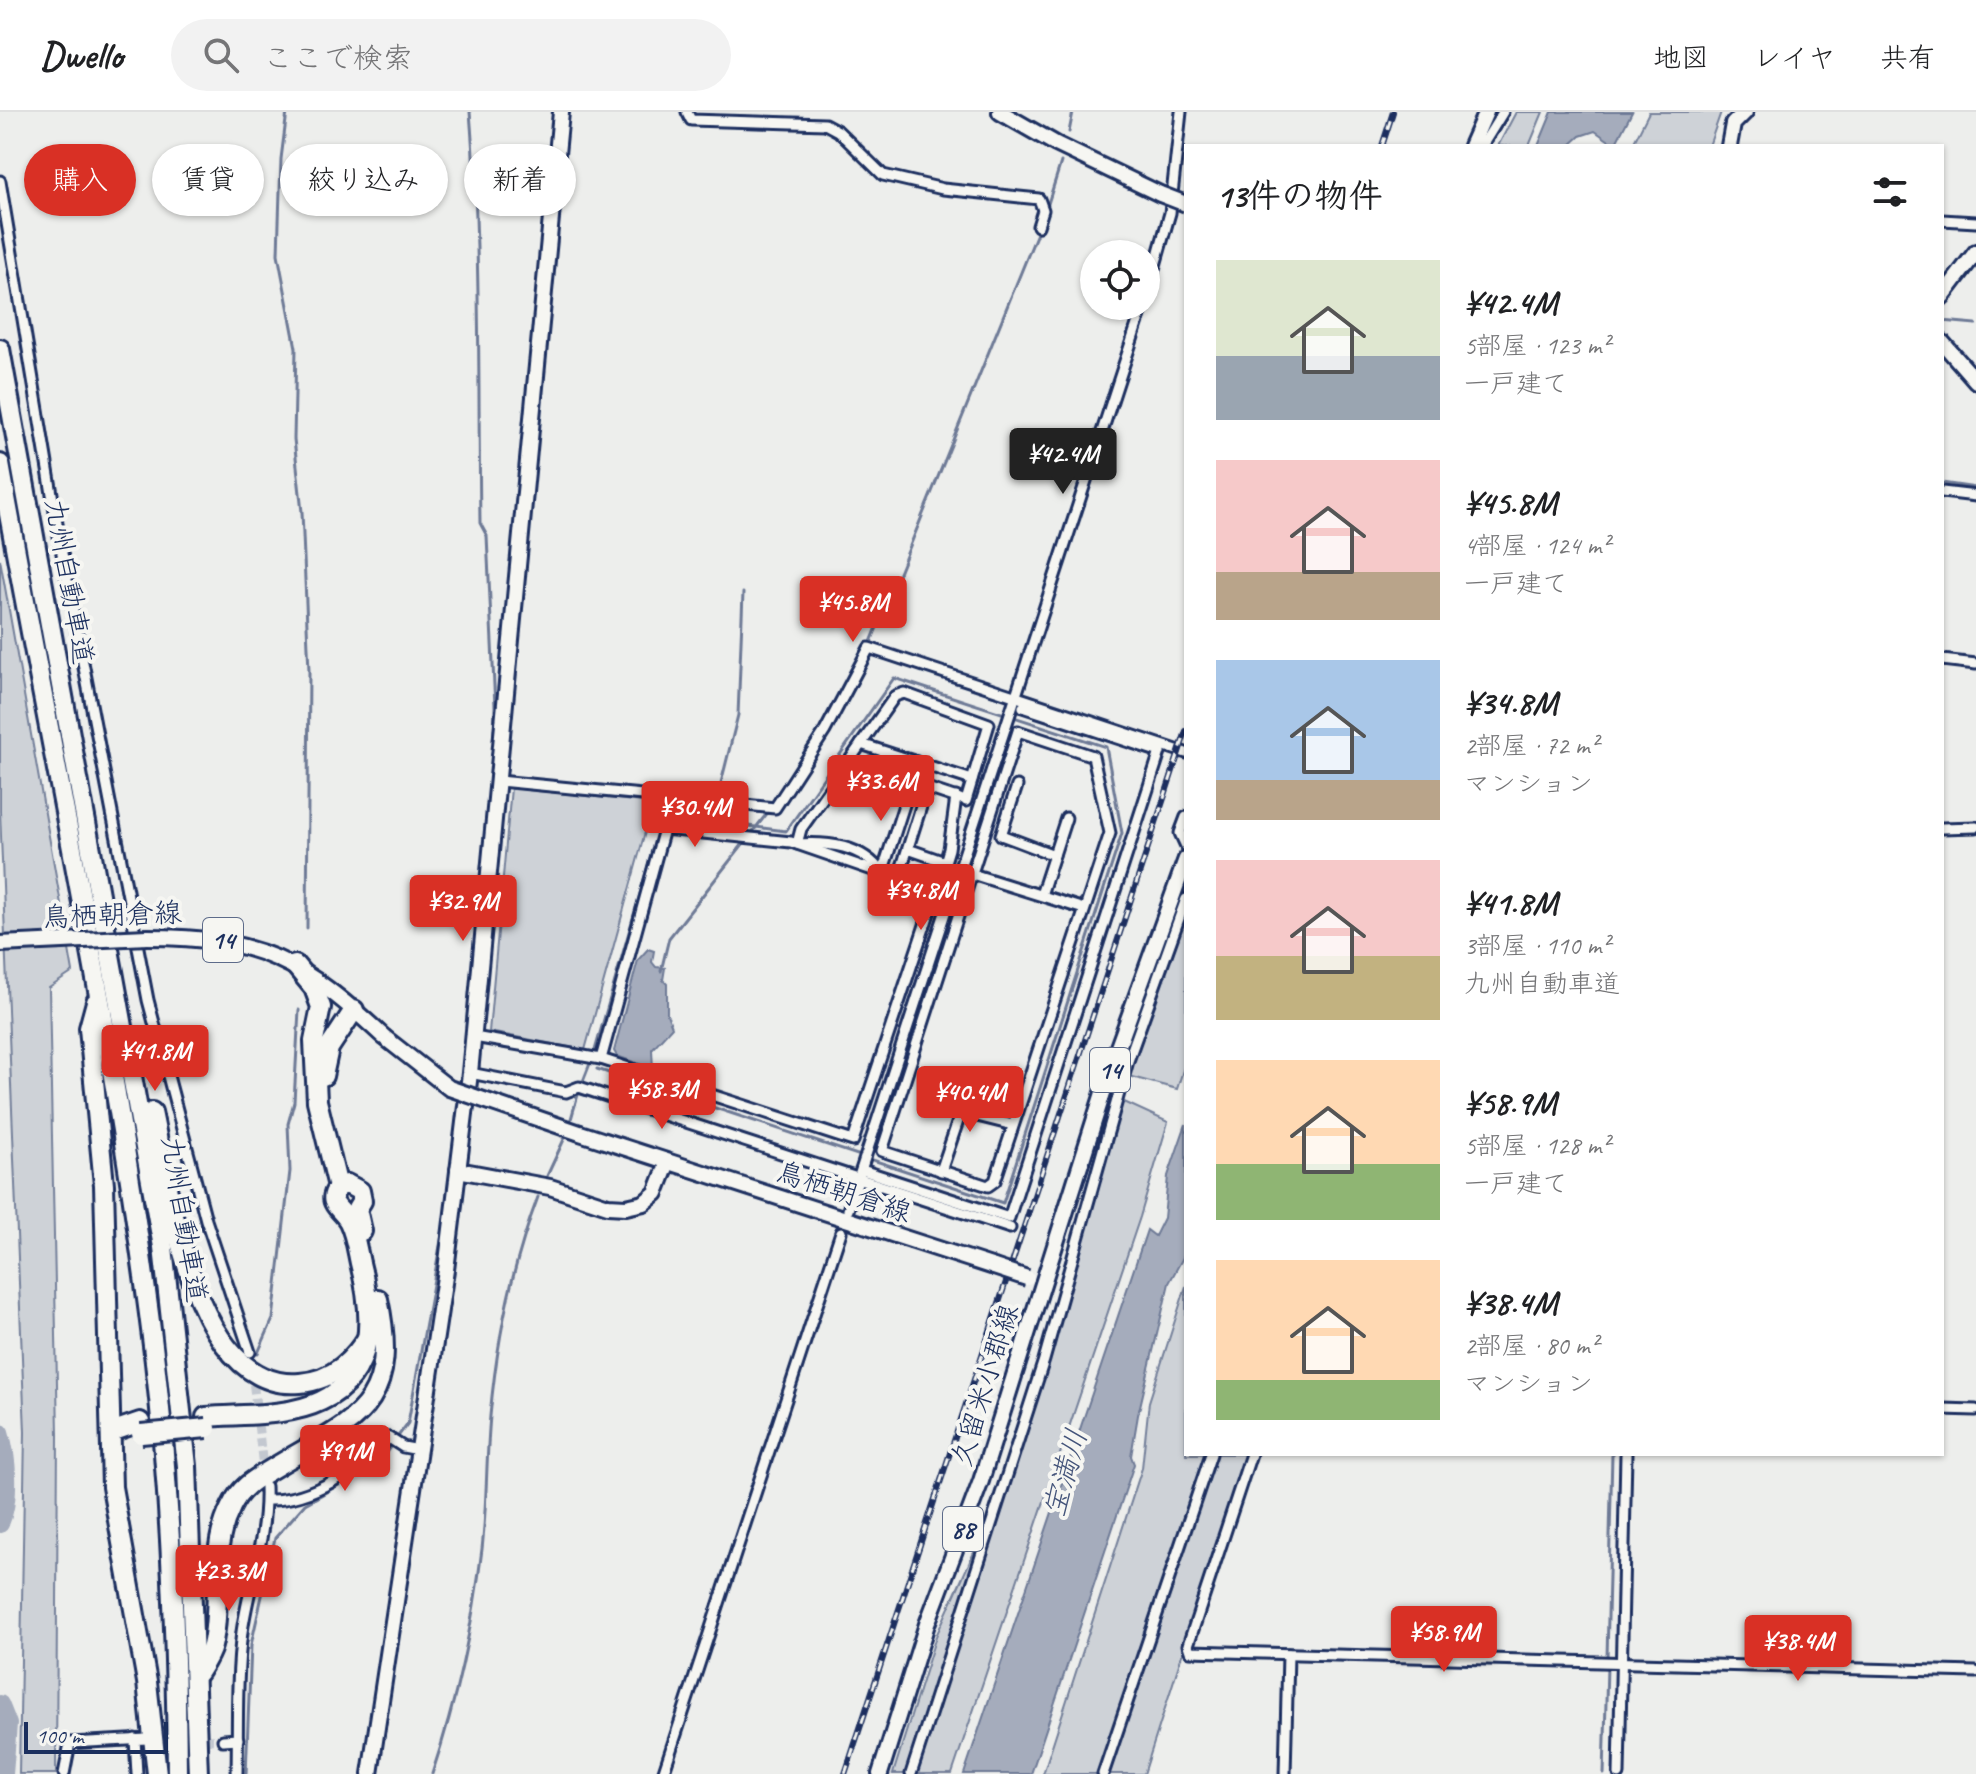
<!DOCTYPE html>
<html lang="ja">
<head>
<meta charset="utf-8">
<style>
	body { margin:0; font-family:Caveat,"Klee One",sans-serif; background:#f2f2f2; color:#202124; height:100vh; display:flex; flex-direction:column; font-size:30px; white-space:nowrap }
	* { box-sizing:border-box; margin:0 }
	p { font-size:26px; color:#757577 }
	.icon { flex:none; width:44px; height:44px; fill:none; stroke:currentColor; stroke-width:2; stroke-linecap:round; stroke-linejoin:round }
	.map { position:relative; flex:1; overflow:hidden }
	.side { position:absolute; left:1184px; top:32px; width:760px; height:1312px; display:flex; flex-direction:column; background:#fff; border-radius:0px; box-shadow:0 2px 6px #0004 }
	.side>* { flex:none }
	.hud { position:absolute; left:24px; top:32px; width:760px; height:72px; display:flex; gap:16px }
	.buttons { position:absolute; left:1080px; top:128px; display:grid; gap:16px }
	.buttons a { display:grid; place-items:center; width:80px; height:80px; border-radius:50%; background:#fff; box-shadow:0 2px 6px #0004; font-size:40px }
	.scale { position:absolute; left:24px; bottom:20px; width:144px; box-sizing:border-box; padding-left:8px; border:4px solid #1b2f5e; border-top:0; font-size:22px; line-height:28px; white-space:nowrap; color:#1b2f5e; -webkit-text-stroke:6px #f6f6f2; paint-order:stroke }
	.price { position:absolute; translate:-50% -68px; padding:0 18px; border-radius:8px; background:#d93025; color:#fff; font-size:26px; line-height:52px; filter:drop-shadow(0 2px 4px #0008) }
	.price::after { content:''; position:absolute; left:50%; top:48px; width:24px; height:18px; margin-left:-12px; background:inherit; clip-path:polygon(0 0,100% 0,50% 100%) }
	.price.on { background:#222; color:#fff }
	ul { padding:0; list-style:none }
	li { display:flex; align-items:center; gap:24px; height:200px; padding:0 32px }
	li span { display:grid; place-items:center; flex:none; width:224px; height:160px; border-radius:0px; color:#555 }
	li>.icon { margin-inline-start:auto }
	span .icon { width:96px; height:96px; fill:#fffc; stroke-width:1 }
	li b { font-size:34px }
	h2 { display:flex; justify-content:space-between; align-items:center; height:96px; padding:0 32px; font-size:34px }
	.chip { padding:0 28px; border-radius:36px; background:#fff; box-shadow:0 2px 6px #0004; font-size:28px; line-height:72px }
	.chip.on { background:#d93025; color:#fff }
	header { display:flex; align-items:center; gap:48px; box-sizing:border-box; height:112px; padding:0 40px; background:#fff; border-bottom:2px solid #e0e0e0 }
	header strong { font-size:38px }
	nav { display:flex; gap:44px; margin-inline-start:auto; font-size:28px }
	.search { width:560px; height:72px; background:#f2f2f2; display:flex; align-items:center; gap:20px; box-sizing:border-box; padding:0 28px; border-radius:44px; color:#757577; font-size:30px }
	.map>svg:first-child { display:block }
	.green { fill:#ced2d7; stroke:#74809a; stroke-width:2 }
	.water { fill:#a5acbc; stroke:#6e7a96; stroke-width:2 }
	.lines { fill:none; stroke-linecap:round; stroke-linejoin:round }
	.stream { stroke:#6e7a96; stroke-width:3 }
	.river { stroke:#a5acbc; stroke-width:18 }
	.street-tunnel { stroke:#c3c8d0; stroke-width:9; stroke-dasharray:9 4.5; stroke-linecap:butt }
	.street-casing { stroke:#1b2f5e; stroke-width:15 }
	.secondary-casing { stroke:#1b2f5e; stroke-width:20 }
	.primary-casing { stroke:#1b2f5e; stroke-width:20 }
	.highway-casing { stroke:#1b2f5e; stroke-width:24 }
	.street { stroke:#f6f6f2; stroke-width:9 }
	.secondary { stroke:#f6f6f2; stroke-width:14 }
	.primary { stroke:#f6f6f2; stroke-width:14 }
	.highway { stroke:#f6f6f2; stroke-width:18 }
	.rail-casing { stroke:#1b2f5e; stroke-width:6 }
	.rail { stroke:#f6f6f2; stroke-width:3; stroke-dasharray:9; stroke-linecap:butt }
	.secondary-bridge-casing { stroke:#1b2f5e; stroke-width:20; stroke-linecap:butt }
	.primary-bridge-casing { stroke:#1b2f5e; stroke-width:20; stroke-linecap:butt }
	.highway-bridge-casing { stroke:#1b2f5e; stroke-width:24; stroke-linecap:butt }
	.secondary-bridge { stroke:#f6f6f2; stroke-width:14 }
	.primary-bridge { stroke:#f6f6f2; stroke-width:14 }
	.highway-bridge { stroke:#f6f6f2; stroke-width:18 }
	.labels { text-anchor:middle; stroke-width:8; stroke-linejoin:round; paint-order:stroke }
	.shield { fill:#f6f6f2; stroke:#5d6b8a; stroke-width:2 }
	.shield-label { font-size:26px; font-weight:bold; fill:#1b2f5e }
	.street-label { font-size:28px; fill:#1b2f5e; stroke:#f6f6f2 }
	.water-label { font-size:30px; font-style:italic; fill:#44547a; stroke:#f6f6f2 }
</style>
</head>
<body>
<header>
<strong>Dwello</strong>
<div class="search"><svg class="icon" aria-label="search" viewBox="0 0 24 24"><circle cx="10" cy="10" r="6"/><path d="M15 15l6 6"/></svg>ここで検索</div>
<nav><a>地図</a><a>レイヤ</a><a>共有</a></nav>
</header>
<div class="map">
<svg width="1976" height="1662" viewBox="0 0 1976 1662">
	<rect width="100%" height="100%" fill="#edeeec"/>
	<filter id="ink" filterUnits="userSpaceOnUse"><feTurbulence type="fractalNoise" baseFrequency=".0125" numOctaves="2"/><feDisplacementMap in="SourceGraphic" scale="16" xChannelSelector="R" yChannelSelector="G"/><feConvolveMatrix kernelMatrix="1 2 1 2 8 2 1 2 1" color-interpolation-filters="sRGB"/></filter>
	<g filter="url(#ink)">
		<g class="green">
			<polygon points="1516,0 1543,0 1529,34 1498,34"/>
			<polygon points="1649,0 1721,0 1709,34 1632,34"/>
			<polygon points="0,447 73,860 49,876 58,1322 56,1662 19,1662 25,1320 0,699"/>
			<polygon points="511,676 653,691 585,938 489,920"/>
			<polygon points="1186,772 1186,949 1177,977 1128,964 1155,851"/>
			<polygon points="1122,989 1168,1010 1140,1105 952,1662 893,1662 936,1524 1024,1330"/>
			<polygon points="1186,1174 1186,1342 1246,1342 1144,1662 1043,1662 1142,1356 1149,1290"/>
		</g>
		<g class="water">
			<polygon points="1552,0 1632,0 1615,33 1595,19 1580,24 1569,34 1538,34"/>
			<polygon points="648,837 654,839 652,850 656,855 665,856 663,868 667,872 667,902 672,915 652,937 653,957 617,944 614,939 638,848"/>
			<polygon points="1186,1012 1186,1140 1169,1171 1138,1303 1131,1344 1134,1352 1031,1662 964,1662 1147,1118 1155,1124 1164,1106 1168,1064"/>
		</g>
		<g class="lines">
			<g class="stream">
				<polyline points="287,0 281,47 278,142 296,236 294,327 302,400 309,559 307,816"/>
				<polyline points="1069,20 1073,0"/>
				<polyline points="1046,98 1061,50"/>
				<polyline points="1942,209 1976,212"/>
				<polyline points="1942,371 1976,376"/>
				<polyline points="869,535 1039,116"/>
				<polyline points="661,859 669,826 769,699"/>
				<polyline points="594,942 660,712 659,679 716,680 720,675 738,603 743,481"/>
				<polyline points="597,957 1003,1091 1122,721 1106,635 894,566 786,719 672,704"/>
				<polyline points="582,972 591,949"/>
				<path d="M461,975L493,639L495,595L487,424L480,411C478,274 481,137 470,0"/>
				<polyline points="569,1014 579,979"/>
				<polyline points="547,1064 567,1021"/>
				<polyline points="258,1241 273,1207 290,1059 288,1012 294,990 299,898"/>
				<polyline points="1607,1546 1612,1342"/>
				<polyline points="246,1662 251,1533 275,1426 305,1392 378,1351 408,1311 445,1106"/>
				<path d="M432,1662C456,1590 473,1512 482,1437C487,1393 486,1348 490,1304C497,1228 511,1156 538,1085"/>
				<polyline points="1604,1662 1607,1554"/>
			</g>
			<g class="river">
				<path d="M0,1320C8,1346 11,1387 0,1412"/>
				<polyline points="0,1592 8,1612 4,1662"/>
			</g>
			<g class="street-tunnel">
				<polyline points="252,1259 264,1364"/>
				<polyline points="150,1627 223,1628"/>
			</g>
			<g class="street-casing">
				<g id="street">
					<polyline points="687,0 691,8 825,12 838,19 883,63 943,77 1039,87 1043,98 1038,114"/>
					<polyline points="1482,34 1503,0"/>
					<polyline points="0,69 61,436 148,888 206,1108 250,1240"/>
					<polyline points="1942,108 1976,110"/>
					<polyline points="1146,185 1170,101 1181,0"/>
					<polyline points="1942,380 1976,384"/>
					<polyline points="1942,548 1976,552"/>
					<polygon points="1018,619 1093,644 1110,721 995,1069 988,1074 882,1039"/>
					<polyline points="861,632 972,668"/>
					<polyline points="849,650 960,687"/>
					<polyline points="499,669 775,696 825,619 869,536 1186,641"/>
					<polyline points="1017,674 1001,723 1054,743"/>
					<polyline points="1186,705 1180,721 1186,734"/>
					<polyline points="1942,716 1976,715"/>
					<polyline points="908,737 945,750"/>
					<path d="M882,761C862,733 829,730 797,732L801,717L895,584L904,581L989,612L966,689"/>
					<polyline points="882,761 911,671"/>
					<polyline points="972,762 1084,797"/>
					<polyline points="898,767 927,676"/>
					<polyline points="1041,783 1066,706"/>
					<polyline points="474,925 601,947 853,1029 936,780 949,737 956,685"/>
					<polyline points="601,947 664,717 791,730 936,780"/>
					<polyline points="470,961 566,980 579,975 1010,1116"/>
					<polyline points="862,1058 1009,1106 1160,640 1023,595"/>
					<polyline points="941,1059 961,1000 1013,1013"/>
					<polyline points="848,1098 1143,194"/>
					<polyline points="1942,1297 1976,1298"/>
					<polyline points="1251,1342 1188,1533 1190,1539 1976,1560"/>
					<path d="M266,1388C312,1390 358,1356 389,1326L403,1335L419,1338"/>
					<polyline points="135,1627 137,1662"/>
					<polyline points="223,1628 238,1627"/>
					<polyline points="64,1662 70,1631 147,1627"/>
					<path d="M237,1662C238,1615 236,1567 242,1520C249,1470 267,1426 265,1374"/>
					<polyline points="663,1662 841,1120"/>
					<polyline points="911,1662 1044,1248 1128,949 1186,787"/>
					<polyline points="1103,1662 1211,1342"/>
					<polyline points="1285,1662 1288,1542"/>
					<polyline points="1619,1662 1626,1342"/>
				</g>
			</g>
			<g class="secondary-casing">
				<g id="secondary">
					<polyline points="1000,0 1056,32 1160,82"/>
					<polyline points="1729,34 1733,12 1745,0"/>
					<polyline points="1942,230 1976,269"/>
					<polyline points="458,1058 550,1075 608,1094 626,1095 644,1091 656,1081 668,1050"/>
					<polyline points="370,1662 446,1158 470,961 561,0"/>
				</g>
			</g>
			<g class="primary-casing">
				<g id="primary">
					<polyline points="1471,34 1486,0"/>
					<polyline points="1942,185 1976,140"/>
					<path d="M147,825C260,825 302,849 384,925"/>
					<polyline points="580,1021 994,1155"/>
					<polyline points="880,1662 927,1512 981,1369 1113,949 1186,747"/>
				</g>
			</g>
			<g class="highway-casing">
				<g id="highway">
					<polyline points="0,237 163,1135 187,1354 198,1662"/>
					<path d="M0,352C53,651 119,949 155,1250C171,1387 176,1525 177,1662"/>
					<polyline points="96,890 89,916 104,1073 112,1375 147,1570 157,1662"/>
					<polyline points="323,964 329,936 354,898"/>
					<path d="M152,1000C168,1073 192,1281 300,1271C334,1268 354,1248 371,1220"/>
					<polyline points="338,1075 347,1072 360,1079 362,1089 357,1097 362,1119"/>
					<path d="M206,1305C242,1302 288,1305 321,1289C378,1262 373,1202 360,1151C357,1137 355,1122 349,1110C342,1096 325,1092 338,1075L317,989L314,929L321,895L314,876L295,853"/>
					<polyline points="111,1320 140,1310"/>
					<path d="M198,1561C203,1553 210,1543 212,1534C223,1488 208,1439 231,1395C240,1376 253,1368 270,1358C351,1308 402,1300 378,1187"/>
				</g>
			</g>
			<use href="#street" class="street"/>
			<use href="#secondary" class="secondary"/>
			<use href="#primary" class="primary"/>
			<use href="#highway" class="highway"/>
			<g class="rail-casing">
				<g id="rail">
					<polyline points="1382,34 1393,0"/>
					<polyline points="845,1662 1186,619"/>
				</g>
			</g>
			<use href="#rail" class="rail"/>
			<g class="secondary-bridge-casing">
				<polyline id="secondary-bridge" points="1160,82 1186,92"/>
			</g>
			<g class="primary-bridge-casing">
				<g id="primary-bridge">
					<polyline points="0,832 147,825"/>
					<polyline points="384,925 449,976 580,1021"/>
					<polyline points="994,1155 1027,1166"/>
				</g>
			</g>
			<g class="highway-bridge-casing">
				<polyline id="highway-bridge" points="141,1322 207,1316"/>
			</g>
			<use href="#secondary-bridge" class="secondary-bridge"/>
			<use href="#primary-bridge" class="primary-bridge"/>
			<use href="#highway-bridge" class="highway-bridge"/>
		</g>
	</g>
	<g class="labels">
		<g class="shield">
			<rect x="203" y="806" width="40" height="44" rx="6"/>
			<rect x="1090" y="936" width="40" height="44" rx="6"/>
			<rect x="943" y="1395" width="40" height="44" rx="6"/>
		</g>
		<g class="shield-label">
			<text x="223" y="837">14</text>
			<text x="1110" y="967">14</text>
			<text x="963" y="1426">88</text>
		</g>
		<g class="street-label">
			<text transform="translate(70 469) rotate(80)" y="10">九州自動車道</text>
			<text transform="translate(112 802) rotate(-2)" y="10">鳥栖朝倉線</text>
			<text transform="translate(844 1079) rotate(18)" y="10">鳥栖朝倉線</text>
			<text transform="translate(185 1107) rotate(81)" y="10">九州自動車道</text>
			<text transform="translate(984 1273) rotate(-73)" y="10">久留米小郡線</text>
		</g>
		<g class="water-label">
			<text transform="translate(1065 1361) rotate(-74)" y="10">宝満川</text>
		</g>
	</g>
</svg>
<div class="buttons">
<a><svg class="icon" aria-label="locate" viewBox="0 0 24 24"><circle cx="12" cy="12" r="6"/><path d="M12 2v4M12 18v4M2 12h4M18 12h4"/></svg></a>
</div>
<div class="scale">100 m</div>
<b class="price on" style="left:1063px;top:384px">¥42.4M</b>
<b class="price" style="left:853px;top:532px">¥45.8M</b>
<b class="price" style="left:881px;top:711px">¥33.6M</b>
<b class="price" style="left:695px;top:737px">¥30.4M</b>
<b class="price" style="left:921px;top:820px">¥34.8M</b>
<b class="price" style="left:463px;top:831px">¥32.9M</b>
<b class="price" style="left:155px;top:981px">¥41.8M</b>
<b class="price" style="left:662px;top:1019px">¥58.3M</b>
<b class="price" style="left:970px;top:1022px">¥40.4M</b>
<b class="price" style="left:345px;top:1381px">¥91M</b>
<b class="price" style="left:229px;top:1501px">¥23.3M</b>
<b class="price" style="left:1444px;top:1562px">¥58.9M</b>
<b class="price" style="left:1798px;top:1571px">¥38.4M</b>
<div class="hud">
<a class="chip on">購入</a>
<a class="chip">賃貸</a>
<a class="chip">絞り込み</a>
<a class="chip">新着</a>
</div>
<section class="side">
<h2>13件の物件<svg class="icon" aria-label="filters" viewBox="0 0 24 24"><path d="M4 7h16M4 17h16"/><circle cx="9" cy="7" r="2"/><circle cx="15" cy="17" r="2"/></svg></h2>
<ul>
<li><span style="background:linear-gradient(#dfe7d0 60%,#9aa5b1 0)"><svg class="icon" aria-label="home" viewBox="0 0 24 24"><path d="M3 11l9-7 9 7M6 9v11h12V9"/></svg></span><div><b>¥42.4M</b><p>5部屋 · 123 m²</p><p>一戸建て</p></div></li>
<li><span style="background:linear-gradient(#f6c9c9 70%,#b9a48a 0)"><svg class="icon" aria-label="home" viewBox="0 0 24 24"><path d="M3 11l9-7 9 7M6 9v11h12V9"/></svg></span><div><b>¥45.8M</b><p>4部屋 · 124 m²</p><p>一戸建て</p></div></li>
<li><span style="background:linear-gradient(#a9c7e8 75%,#b9a48a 0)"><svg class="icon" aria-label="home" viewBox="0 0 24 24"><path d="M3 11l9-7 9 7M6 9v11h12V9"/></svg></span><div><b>¥34.8M</b><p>2部屋 · 72 m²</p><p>マンション</p></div></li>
<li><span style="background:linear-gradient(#f6c9c9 60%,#c2b280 0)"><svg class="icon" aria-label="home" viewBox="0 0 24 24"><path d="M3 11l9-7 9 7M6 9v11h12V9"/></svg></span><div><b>¥41.8M</b><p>3部屋 · 110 m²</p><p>九州自動車道</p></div></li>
<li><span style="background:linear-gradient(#ffd9b3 65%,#8fb573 0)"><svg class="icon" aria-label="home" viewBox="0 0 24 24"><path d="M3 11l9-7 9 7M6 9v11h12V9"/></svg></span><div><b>¥58.9M</b><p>5部屋 · 128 m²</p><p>一戸建て</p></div></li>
<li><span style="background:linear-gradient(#ffd9b3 75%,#8fb573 0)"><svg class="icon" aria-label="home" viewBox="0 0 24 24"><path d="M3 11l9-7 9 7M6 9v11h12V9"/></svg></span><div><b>¥38.4M</b><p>2部屋 · 80 m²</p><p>マンション</p></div></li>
</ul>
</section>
</div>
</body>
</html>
